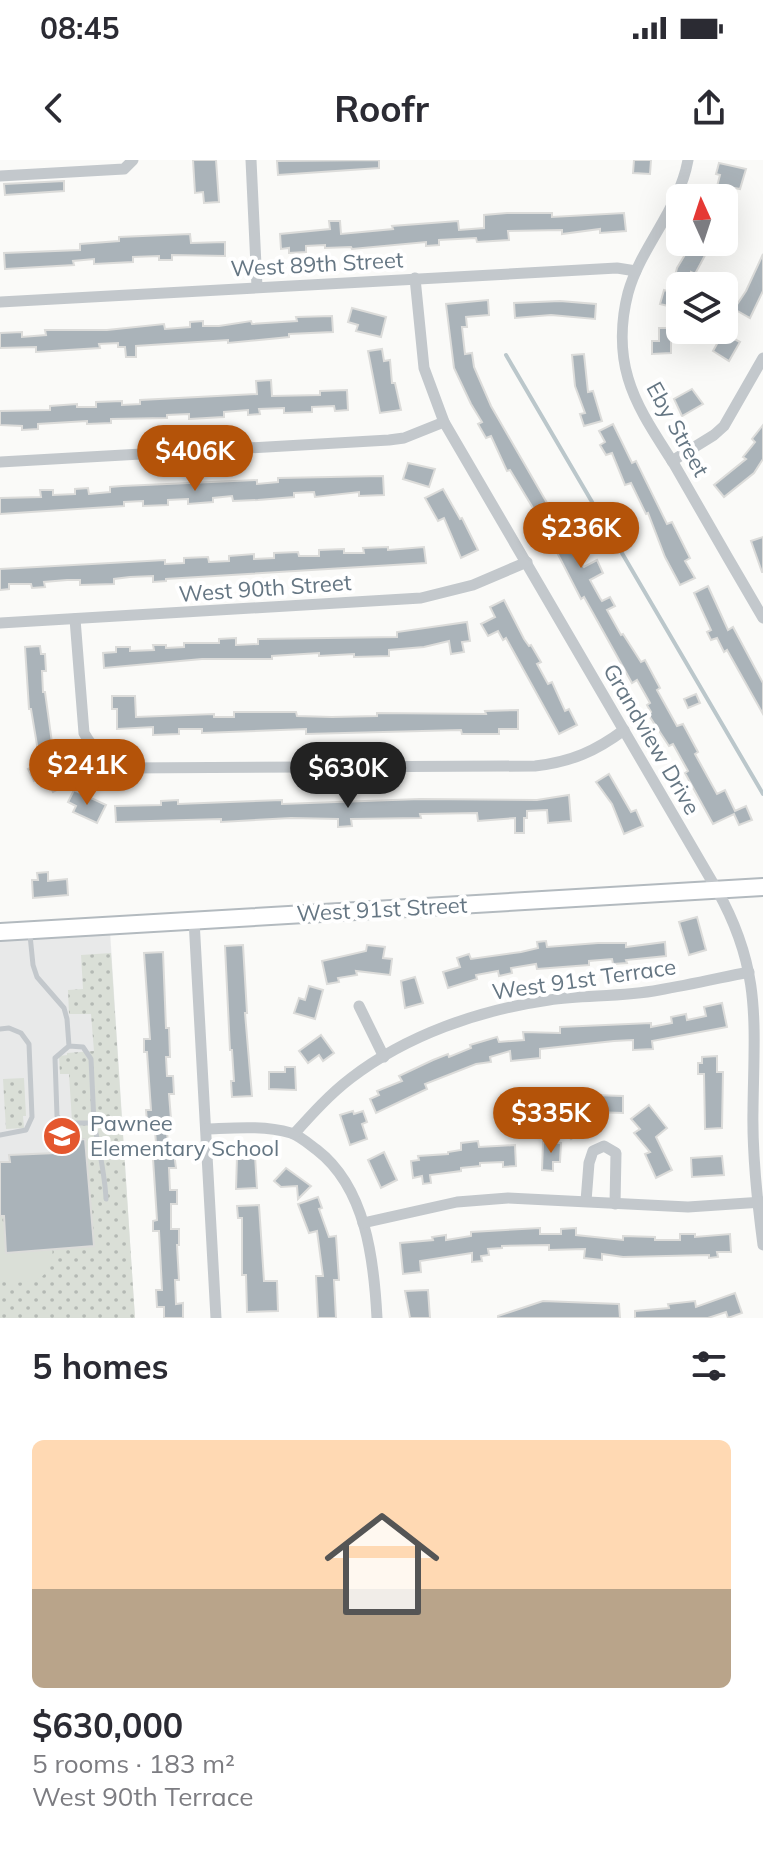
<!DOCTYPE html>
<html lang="en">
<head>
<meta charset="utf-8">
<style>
	body { margin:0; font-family:Mulish,sans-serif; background:#f2f2f3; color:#2b2b33; height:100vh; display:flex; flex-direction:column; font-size:30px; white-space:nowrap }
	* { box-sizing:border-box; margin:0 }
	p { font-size:26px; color:#7c7c81 }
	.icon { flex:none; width:44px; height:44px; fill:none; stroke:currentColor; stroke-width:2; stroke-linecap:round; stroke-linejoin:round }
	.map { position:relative; height:1158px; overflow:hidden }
	.details { display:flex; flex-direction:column; background:#fff; flex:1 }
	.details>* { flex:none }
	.needle { width:52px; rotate:357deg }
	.fabs { position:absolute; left:666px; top:24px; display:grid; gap:16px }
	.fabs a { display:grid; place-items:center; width:72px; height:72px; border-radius:12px; background:#fff; box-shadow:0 8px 32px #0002; font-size:40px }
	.price { position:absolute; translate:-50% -68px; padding:0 18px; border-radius:28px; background:#b45309; color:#fff; font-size:26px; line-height:52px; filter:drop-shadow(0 2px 4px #0008) }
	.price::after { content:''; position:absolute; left:50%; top:48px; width:24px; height:18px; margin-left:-12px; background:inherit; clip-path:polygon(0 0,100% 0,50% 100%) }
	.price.current { background:#222; color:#fff }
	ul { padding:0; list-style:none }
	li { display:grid; align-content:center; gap:16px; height:424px; padding:0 32px }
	li span { display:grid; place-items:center; height:248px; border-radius:12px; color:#555 }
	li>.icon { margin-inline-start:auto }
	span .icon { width:144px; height:144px; fill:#fffc; stroke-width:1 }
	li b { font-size:34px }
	h2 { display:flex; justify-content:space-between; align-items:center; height:96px; padding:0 32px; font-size:34px }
	.status { display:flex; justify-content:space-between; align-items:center; height:56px; padding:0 40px; background:#fff; direction:ltr }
	.status svg { height:22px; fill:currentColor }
	header { display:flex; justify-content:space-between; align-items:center; height:104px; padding:0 32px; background:#fff; font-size:36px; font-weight:700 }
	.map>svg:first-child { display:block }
	.built { fill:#e8e9e9 }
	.park { fill:url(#park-dots) }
	.pitch { fill:#dadfd7 }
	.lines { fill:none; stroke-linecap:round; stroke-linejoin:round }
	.stream { stroke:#bbc7cb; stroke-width:4 }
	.building { fill:#aab3b9; stroke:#dcdcda; stroke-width:2 }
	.secondary-casing { stroke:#b3babf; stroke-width:20 }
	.lane { stroke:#c3c8cc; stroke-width:5 }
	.street { stroke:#c3c8cc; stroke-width:11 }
	.secondary { stroke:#fff; stroke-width:16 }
	.labels { text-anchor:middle; stroke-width:8; stroke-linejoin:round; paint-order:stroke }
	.street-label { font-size:22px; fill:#657683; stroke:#fff }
	.poi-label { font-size:22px; fill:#657683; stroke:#fff; text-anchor:start }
</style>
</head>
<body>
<div class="status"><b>08:45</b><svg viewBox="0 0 49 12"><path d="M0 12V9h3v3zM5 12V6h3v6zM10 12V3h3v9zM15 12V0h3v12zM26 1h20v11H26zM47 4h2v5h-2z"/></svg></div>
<header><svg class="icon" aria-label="back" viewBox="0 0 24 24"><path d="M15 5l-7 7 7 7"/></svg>Roofr<svg class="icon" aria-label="share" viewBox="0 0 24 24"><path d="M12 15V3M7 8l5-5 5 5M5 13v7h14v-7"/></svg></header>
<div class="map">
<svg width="763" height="1158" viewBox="0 0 763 1158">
	<defs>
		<pattern id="park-dots" width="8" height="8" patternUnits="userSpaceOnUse" patternTransform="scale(2)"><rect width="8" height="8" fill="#dadfd7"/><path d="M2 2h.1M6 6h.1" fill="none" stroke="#b4b9b4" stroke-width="1.8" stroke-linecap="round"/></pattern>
	</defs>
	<rect width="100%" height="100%" fill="#fafaf8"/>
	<polygon class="built" points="110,771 135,1158 0,1158 0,778"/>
	<g class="park">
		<polygon points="111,793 135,1158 0,1158 0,1053 74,993 69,914 60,914 59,896 67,895 67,893 94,891 91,854 69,854 68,830 83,829 81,795"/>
		<polygon points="24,918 26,956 23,956 24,968 6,969 3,919"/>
	</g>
	<path class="pitch" d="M49,1067C60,1111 45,1128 0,1121V1070Z"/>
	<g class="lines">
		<polyline class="stream" points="506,195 763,634"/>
	</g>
	<g class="building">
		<polygon points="193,0 216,0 219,42 204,43 203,32 195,33"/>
		<polygon points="379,0 379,8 278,15 277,1"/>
		<polygon points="634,0 651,0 650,14 633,13"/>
		<polygon points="719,3 746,9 740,29 734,28 732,38 715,34 720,15 716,14"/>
		<polygon points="64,21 64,31 5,35 4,24"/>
		<polygon points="507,53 552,53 552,57 624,53 626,71 600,73 600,69 562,74 562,70 508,71 509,80 477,82 476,78 439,80 439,85 426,86 426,82 352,89 351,87 325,88 325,85 306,86 306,92 289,93 289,88 281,89 280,74 330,69 329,61 340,61 341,74 393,69 392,66 458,61 459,70 484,68 484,55"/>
		<polygon points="190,74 191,83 225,82 225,96 172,95 172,100 159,100 159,96 133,97 133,102 94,104 94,99 73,101 74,105 5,109 4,93 80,90 80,84 119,81 119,77"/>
		<polygon points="676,82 701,82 710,86 695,114 691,112 688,126 680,126 680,149 660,144 664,130 671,132 677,108 689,88"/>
		<polygon points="763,94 763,131 750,158 734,149 746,131"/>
		<polygon points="488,140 489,155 466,157 467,167 462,167 465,194 472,193 474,207 491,246 584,407 597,400 603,413 590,420 600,438 602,441 610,437 615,446 607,450 621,475 623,474 641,502 645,500 660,528 657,530 677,566 683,564 698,592 695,594 717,634 725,630 735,651 746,646 752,660 739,665 734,654 713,664 685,613 688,611 673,584 669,586 648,554 651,552 647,545 650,543 637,520 632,523 584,437 581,439 547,373 543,375 535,360 539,358 510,310 507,311 491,276 486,278 478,264 482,262 471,244 454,208 446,144"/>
		<polygon points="560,141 596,144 595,159 551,155 515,158 514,143"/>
		<polygon points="352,148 386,157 381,177 356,171 358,165 348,162"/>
		<polygon points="332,156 333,172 289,174 289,177 228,183 228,180 136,186 136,197 126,197 125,187 118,187 118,183 99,184 100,188 36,192 36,187 0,188 0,173 22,172 22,177 46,175 45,170 107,170 164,164 165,169 190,167 190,162 203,161 203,166 219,166 251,161 252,164 297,161 296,157"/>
		<polygon points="659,168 671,168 671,193 652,194 652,181 659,181"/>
		<polygon points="723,173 740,182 729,201 713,191"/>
		<polygon points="382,189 384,201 390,200 392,223 395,223 401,250 380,253 368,191"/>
		<polygon points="584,194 588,232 593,231 602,261 584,266 580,254 585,253 575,226 572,195"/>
		<polygon points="271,220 272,236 320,235 320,231 347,230 348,250 335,251 334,246 312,247 312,252 284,253 284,248 259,249 260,254 248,255 248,250 224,252 224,257 189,259 189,254 167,255 167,258 111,259 111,263 87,264 87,261 38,264 38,269 22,270 22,266 0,265 0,251 50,250 50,246 77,244 77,247 96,247 96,242 122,241 122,245 140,244 140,240 257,234 256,221"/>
		<polygon points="692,229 703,244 682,256 674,239"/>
		<polygon points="613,264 632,303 636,301 667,364 672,362 690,398 685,401 695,418 680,425 665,397 648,353 646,354 631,323 625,325 612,293 606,295 600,285 605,282 599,271"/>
		<polygon points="763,265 763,299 754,313 724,337 714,325 746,299 743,297 755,282 752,279"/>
		<polygon points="408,303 435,309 429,327 403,319"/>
		<polygon points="383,316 384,335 359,336 359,332 315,337 314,332 294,333 294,337 258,340 233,341 232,336 213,338 213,342 188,344 188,339 168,340 168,345 143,346 143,341 124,342 124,346 0,354 0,338 41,337 40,330 53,330 53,335 75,334 75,329 88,328 89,334 110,332 110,327 122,326 257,320 257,324 278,322 278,318"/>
		<polygon points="443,329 460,359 462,358 478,390 461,398 444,358 438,361 425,338"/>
		<polygon points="763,377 763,412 762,412 751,381"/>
		<polygon points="388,387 388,390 424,387 426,403 166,419 166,421 153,422 153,416 130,417 114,419 114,424 80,425 80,420 67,420 44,422 45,427 32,428 31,424 9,424 9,429 0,430 0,409 165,400 165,404 184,403 184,398 208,397 209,402 229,401 229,396 254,394 254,399 274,398 274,393 298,392 299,396 319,396 319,390 344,389 344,393 364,393 363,388"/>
		<polygon points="708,426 728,470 733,467 763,523 763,554 727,490 724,492 717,478 711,480 707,472 711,470 694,433"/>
		<polygon points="504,440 524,479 529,486 531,485 541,502 537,504 548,524 552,522 565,551 569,549 577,565 559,574 506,478 503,480 498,471 488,476 481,464 495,457 490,447"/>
		<polygon points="467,462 470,481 462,482 464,492 451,494 449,481 424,487 389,490 389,496 354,497 354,494 319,496 319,493 272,496 272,499 202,499 104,508 103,493 116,492 116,487 130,487 130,491 154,490 153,485 166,485 166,488 184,487 184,483 219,483 219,479 236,478 236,485 258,484 258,479 397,477 397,472"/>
		<polygon points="40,486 41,494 45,494 46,511 42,511 43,532 45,532 53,590 70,623 53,632 45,616 34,621 28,609 40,603 31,549 29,549 25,487"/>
		<polygon points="696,534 700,543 688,548 684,539"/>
		<polygon points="112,536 135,536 136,557 214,554 214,557 234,557 234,552 296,552 297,556 332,557 377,556 377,553 486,554 485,551 518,550 518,569 499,569 499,574 462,574 461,570 306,574 306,569 202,573 202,569 179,569 179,574 153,575 153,567 117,569 117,549 112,549"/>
		<polygon points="609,614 631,652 636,650 643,666 624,674 612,644 596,622"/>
		<polygon points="74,630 106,645 97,663 73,652 76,646 68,642"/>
		<polygon points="569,635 571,661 548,663 547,650 527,651 527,658 524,658 524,673 515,673 515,658 478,661 477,653 420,654 421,658 351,659 352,666 338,667 338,659 291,658 221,662 221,659 116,662 115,646 161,645 161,641 178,640 178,644 282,640 282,644 420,639 537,640"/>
		<polygon points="48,712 48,721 67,719 68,735 33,738 32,720 38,720 37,713"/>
		<polygon points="697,757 706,790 689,795 679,762"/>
		<polygon points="546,781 547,787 598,783 626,783 626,787 665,782 666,796 626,800 627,803 613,804 612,799 589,801 589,805 537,809 536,804 511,808 512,813 499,816 498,811 476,815 477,819 448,828 443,812 460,807 457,798 469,794 471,799 521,792 538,788 537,782"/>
		<polygon points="243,785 247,853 245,853 252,936 232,937 231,921 234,921 232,890 230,890 225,786"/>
		<polygon points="367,785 385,787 383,798 392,799 390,815 356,811 357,815 338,818 339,822 327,824 322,801 366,791"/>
		<polygon points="163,792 166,868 169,868 170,897 166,897 167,916 173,916 174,934 169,934 172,972 167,972 169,993 174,993 176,1008 169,1008 170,1030 177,1030 177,1044 171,1044 171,1069 179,1069 179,1085 177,1085 179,1120 175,1120 176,1144 183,1143 183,1158 164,1158 164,1147 157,1147 156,1130 162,1130 159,1071 153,1071 153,1061 157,1060 152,983 156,983 154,960 147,961 146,950 151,950 147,892 144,892 144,879 150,879 144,793"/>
		<polygon points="415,817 423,843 405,848 401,821"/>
		<polygon points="309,826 323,830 315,859 294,853 299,838 305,840"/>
		<polygon points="722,843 727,867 652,881 653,889 633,890 633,880 614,881 540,889 540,898 511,901 510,891 490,897 491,902 476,904 425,924 427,929 376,953 370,939 379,935 377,931 402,921 399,916 433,900 448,894 449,897 471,888 470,885 497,877 499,882 524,880 523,872 560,873 560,867 651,863 651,867 672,863 671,857 686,854 687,860 706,856 704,847"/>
		<polygon points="321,875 334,893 323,901 319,895 308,903 299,891"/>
		<polygon points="717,896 717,912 723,912 722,968 705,969 704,914 698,914 698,903 702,903 702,897"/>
		<polygon points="285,907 295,907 296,930 269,929 269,912 285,912"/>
		<polygon points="593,935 623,936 623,953 593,952"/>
		<polygon points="649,945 667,968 656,977 672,1010 656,1018 645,994 650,992 634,973 640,969 631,959"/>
		<polygon points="576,946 586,959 574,968 578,974 571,979 555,957"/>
		<polygon points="353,951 354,954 363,951 367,962 362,964 367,979 350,985 340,955"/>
		<polygon points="85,979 94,1086 6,1093 4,1056 0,1056 0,1002 10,1002 9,995 56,993 58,982"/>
		<polygon points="478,981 479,987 515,985 516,1006 503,1007 503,1002 480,1003 480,1006 461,1008 461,1011 430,1015 431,1023 423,1024 422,1016 413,1018 411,1001 419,1000 418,996 448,994 448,992 461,990 461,983"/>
		<polygon points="543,982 561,983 560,1002 553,1002 553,1011 542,1010"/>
		<polygon points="384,992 397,1020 381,1028 368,1000"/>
		<polygon points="255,996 257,1028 236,1029 237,997"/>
		<polygon points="722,996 724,1015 692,1017 691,998"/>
		<polygon points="286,1008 311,1026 298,1039 297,1026 281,1027 274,1021"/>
		<polygon points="318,1037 322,1048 319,1049 329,1077 336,1076 339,1120 334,1120 336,1158 318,1158 316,1116 323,1116 317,1071 309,1073 298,1044"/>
		<polygon points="259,1045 264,1121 277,1121 278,1151 247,1152 246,1115 242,1115 242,1058 238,1058 237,1046"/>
		<polygon points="540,1068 540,1074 561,1074 561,1069 576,1068 576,1075 623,1080 623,1076 655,1077 655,1080 680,1080 680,1074 695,1074 695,1077 730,1074 731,1092 717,1092 718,1097 709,1098 709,1095 623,1097 602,1094 602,1100 584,1098 585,1089 549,1090 549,1085 502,1086 502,1088 488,1089 489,1095 481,1096 482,1101 472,1102 472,1093 420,1101 421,1112 403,1114 400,1083 433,1080 432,1077 446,1075 446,1080 471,1076 471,1072"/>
		<polygon points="428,1130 430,1158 410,1158 405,1131"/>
		<polygon points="735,1133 742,1153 728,1158 726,1152 708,1158 635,1158 635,1151 669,1148 668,1144 695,1141 696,1147"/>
		<polygon points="543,1141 619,1144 620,1158 498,1158 498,1156"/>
	</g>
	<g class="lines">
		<g class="secondary-casing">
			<polyline id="secondary" points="0,772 763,727"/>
		</g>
		<g class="lane">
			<polyline points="30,775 33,805 37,817 64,848 67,859 69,886 55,898 57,956 64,963 94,963 91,899 83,887 69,886"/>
			<polyline points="0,869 9,868 21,873 29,884 32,957 26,970 0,975"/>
			<path d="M94,963C99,989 105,1014 106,1039"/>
		</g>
		<g class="street">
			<polyline points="251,0 257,127"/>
			<path d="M688,0C679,50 641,86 628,133C621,160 620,191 628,218C637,249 657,277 674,304C703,355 733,407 763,458"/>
			<polyline points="0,16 124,9 133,0"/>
			<path d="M415,118L424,208L444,262L717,730C762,810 754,863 753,950C752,995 757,1040 763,1085"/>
			<polyline points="0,142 617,108 636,111"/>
			<polyline points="672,301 714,275 724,266 763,198"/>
			<polyline points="0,302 389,280 404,278 444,262"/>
			<path d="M75,459L84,573C94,591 104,598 122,608L535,606C571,602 596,591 624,570"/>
			<polyline points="0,463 421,438 473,425 527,402"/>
			<polyline points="194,760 216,1158"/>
			<polyline points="359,846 384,897"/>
			<path d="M206,969C234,968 263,965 291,973C300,976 309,984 317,990C366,1028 374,1100 377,1158"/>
			<path d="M294,974C312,954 330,934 351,918C407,875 479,850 549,840C585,835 622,837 659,830C689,825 719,818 749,812"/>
			<polyline points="586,1041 589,1003 593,991 604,986 616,993 615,1044"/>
			<polyline points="363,1063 457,1042 508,1038 688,1047 763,1042"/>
		</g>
		<use href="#secondary" class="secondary"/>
	</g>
	<defs>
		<g id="school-disc" transform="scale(2)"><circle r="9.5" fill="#e4572e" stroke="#fff"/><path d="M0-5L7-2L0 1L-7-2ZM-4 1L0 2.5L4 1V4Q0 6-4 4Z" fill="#fff"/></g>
	</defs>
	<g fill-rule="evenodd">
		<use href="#school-disc" x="62" y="976"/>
	</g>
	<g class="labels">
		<g class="street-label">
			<text transform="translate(317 104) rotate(-3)" y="8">West 89th Street</text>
			<text transform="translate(678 269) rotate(61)" y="8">Eby Street</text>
			<text transform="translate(265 428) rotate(-4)" y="8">West 90th Street</text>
			<text transform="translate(652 579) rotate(60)" y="8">Grandview Drive</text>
			<text transform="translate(382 749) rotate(-3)" y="8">West 91st Street</text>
			<text transform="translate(584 819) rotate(-8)" y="8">West 91st Terrace</text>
		</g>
		<g class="poi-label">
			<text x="90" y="971">Pawnee<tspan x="90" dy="25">Elementary School</tspan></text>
		</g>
	</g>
</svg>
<div class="fabs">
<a><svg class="needle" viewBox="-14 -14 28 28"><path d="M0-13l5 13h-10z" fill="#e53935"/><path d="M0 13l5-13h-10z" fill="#7c7c81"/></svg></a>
<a><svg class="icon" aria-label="layers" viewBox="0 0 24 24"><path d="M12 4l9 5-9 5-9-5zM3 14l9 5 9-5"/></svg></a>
</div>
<b class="price" style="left:195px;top:333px">$406K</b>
<b class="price" style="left:581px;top:410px">$236K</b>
<b class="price" style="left:87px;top:647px">$241K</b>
<b class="price current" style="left:348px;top:650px">$630K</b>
<b class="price" style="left:551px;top:995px">$335K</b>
</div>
<section class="details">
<h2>5 homes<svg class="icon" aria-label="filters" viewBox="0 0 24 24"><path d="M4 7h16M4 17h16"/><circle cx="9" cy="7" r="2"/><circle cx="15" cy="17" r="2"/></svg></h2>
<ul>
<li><span style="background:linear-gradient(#ffd9b3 60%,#b9a48a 0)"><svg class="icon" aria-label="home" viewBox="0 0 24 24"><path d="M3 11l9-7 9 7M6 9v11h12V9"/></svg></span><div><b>$630,000</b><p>5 rooms · 183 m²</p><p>West 90th Terrace</p></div></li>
</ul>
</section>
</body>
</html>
